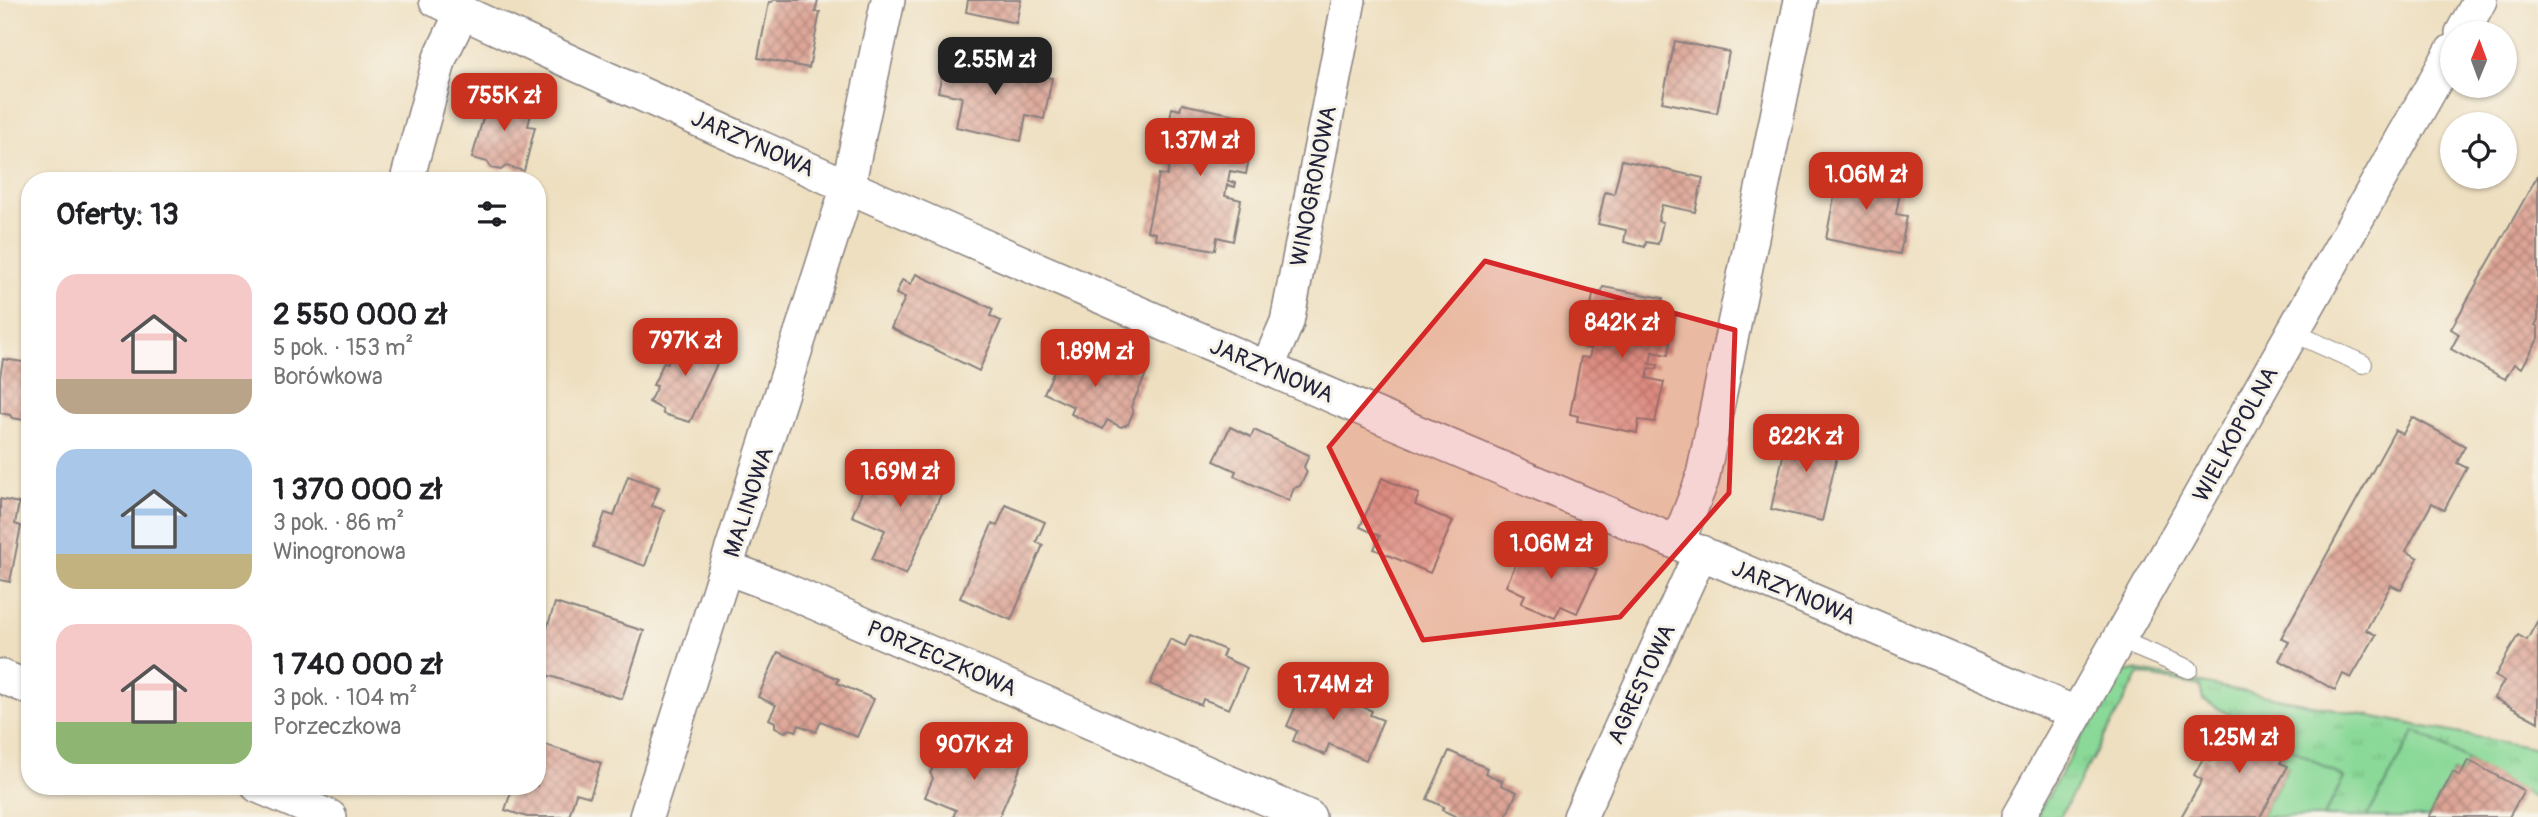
<!DOCTYPE html>
<html lang="pl">
<head>
<meta charset="utf-8">
<style>
	body { margin:0; font-family:Pangolin,sans-serif; background:#f2f2f2; color:#202124; height:100vh; display:flex; flex-direction:column; font-size:26px; white-space:nowrap }
	* { box-sizing:border-box; margin:0 }
	p { font-size:23px; color:#757577 }
	.icon { flex:none; width:38px; height:38px; fill:none; stroke:currentColor; stroke-width:2; stroke-linecap:round; stroke-linejoin:round }
	.map { position:relative; flex:1; overflow:hidden }
	.sheet { position:absolute; left:21px; top:172px; width:525px; height:623px; display:flex; flex-direction:column; background:#fff; border-radius:28px; box-shadow:0 2px 5px #0004 }
	.sheet>* { flex:none }
	.needle { width:46px; rotate:1deg }
	.tools { position:absolute; left:2440px; top:21px; display:grid; gap:14px }
	.tools a { display:grid; place-items:center; width:77px; height:77px; border-radius:50%; background:#fff; box-shadow:0 2px 5px #0004; font-size:35px }
	.price { position:absolute; translate:-50% -60px; padding:0 16px; border-radius:14px; background:#c8321e; color:#fff; font-size:23px; line-height:46px; filter:drop-shadow(0 2px 4px #0008) }
	.price::after { content:''; position:absolute; left:50%; top:42px; width:21px; height:16px; margin-left:-10px; background:inherit; clip-path:polygon(0 0,100% 0,50% 100%) }
	.price.active { background:#222; color:#fff }
	ul { padding:0; list-style:none }
	li { display:flex; align-items:center; gap:21px; height:175px; padding:0 35px }
	li span { display:grid; place-items:center; flex:none; width:196px; height:140px; border-radius:21px; color:#555 }
	li>.icon { margin-inline-start:auto }
	span .icon { width:84px; height:84px; fill:#fffc; stroke-width:1 }
	li b { font-size:30px }
	h2 { display:flex; justify-content:space-between; align-items:center; height:84px; padding:0 35px; font-size:30px }
	.map>svg:first-child { display:block }
	.grass { fill:url(#grass-tufts); stroke:#567e6a; stroke-width:2 }
	.garden { fill:#8ad998; stroke:#567e6a; stroke-width:2 }
	.building { fill:url(#building-cross-hatch) }
	.lines { fill:none; stroke-linecap:round; stroke-linejoin:round }
	.lane-casing { stroke:#88807e; stroke-width:20 }
	.street-casing { stroke:#88807e; stroke-width:36 }
	.lane { stroke:#fff; stroke-width:18 }
	.street { stroke:#fff; stroke-width:33 }
	.marked { fill:#d62828; fill-opacity:0.2; stroke:#d62828; stroke-width:5; stroke-linejoin:round }
	.labels { text-anchor:middle; stroke-width:6; stroke-linejoin:round; paint-order:stroke }
	.street-label { font-size:23px; fill:#22223b; stroke:#f7f3e8 }
</style>
</head>
<body>
<div class="map">
<svg width="2538" height="817" viewBox="0 0 2538 817">
	<defs>
		<pattern id="grass-tufts" width="24" height="20" patternUnits="userSpaceOnUse" patternTransform="scale(1.75)"><rect width="24" height="20" fill="#8ad998"/><path d="M3 7l-1-3M5 7V3M7 7l1-3M15 17l-1-3M17 17v-4M19 17l1-3" fill="none" stroke="#77ba84"/></pattern>
		<pattern id="building-cross-hatch" width="8" height="8" patternUnits="userSpaceOnUse" patternTransform="scale(1.75)"><rect width="8" height="8" fill="#dda495"/><path d="M0 0l8 8M0 8l8-8" fill="none" stroke="#b3857b"/></pattern>
	</defs>
	<rect width="100%" height="100%" fill="#f7f3e8"/>
	<filter id="ink" filterUnits="userSpaceOnUse"><feTurbulence type="fractalNoise" baseFrequency=".0143" numOctaves="2"/><feDisplacementMap in="SourceGraphic" scale="14" xChannelSelector="R" yChannelSelector="G"/><feConvolveMatrix kernelMatrix="1 2 1 2 8 2 1 2 1" color-interpolation-filters="sRGB"/></filter>
	<filter id="wash" filterUnits="userSpaceOnUse"><feTurbulence type="fractalNoise" baseFrequency=".00686" numOctaves="4" result="noise"/><feDisplacementMap in="SourceGraphic" scale="28" xChannelSelector="R" yChannelSelector="G"/><feGaussianBlur stdDeviation="1.57" result="paint"/><feColorMatrix in="noise" values="0 0 0 0 0 0 0 0 0 0 0 0 0 0 0 0 0 1.4 0 .05"/><feComposite in="paint" operator="in"/></filter>
	<g filter="url(#wash)">
		<rect width="100%" height="100%" fill="#eedfc0"/>
		<polygon class="grass" points="2135,670 2538,749 2538,800 2415,731 2367,817 2323,817 2344,778 2203,700 2200,686 2139,674 2060,817 2036,817 2115,678 2121,673"/>
		<g class="garden">
			<polygon points="2415,731 2468,760 2460,776 2453,772 2429,817 2367,817"/>
			<polygon points="2289,747 2344,778 2323,817 2260,817 2288,767 2280,763"/>
		</g>
		<g id="blocks">
			<g class="building">
				<polygon points="773,0 818,0 815,12 820,12 809,68 758,58 769,2 772,2"/>
				<polygon points="968,0 1021,0 1016,23 966,12"/>
				<polygon points="1675,41 1729,52 1717,113 1662,102"/>
				<polygon points="946,57 1052,78 1044,119 1026,115 1021,141 956,127 962,97 938,92"/>
				<polygon points="482,92 533,106 528,126 535,127 524,171 506,166 501,170 491,168 488,162 472,158 483,118 475,116"/>
				<polygon points="1182,104 1241,116 1238,129 1254,133 1246,174 1230,171 1228,181 1236,183 1235,187 1227,185 1225,196 1241,200 1233,241 1217,237 1215,250 1155,239 1156,233 1147,231 1159,174 1167,176 1169,166 1161,165 1172,108 1180,110"/>
				<polygon points="1622,160 1703,178 1695,212 1662,205 1658,221 1663,222 1658,244 1646,242 1645,247 1624,242 1626,230 1598,224 1605,192 1614,194"/>
				<polygon points="1840,166 1888,176 1886,184 1901,187 1896,214 1907,216 1900,254 1826,239"/>
				<polygon points="2538,175 2538,320 2535,325 2538,327 2538,339 2522,368 2514,364 2505,379 2451,349 2459,334 2451,329"/>
				<polygon points="916,274 993,309 990,316 1001,321 979,371 891,328 905,298 896,294 902,280 911,284"/>
				<polygon points="1603,287 1663,298 1660,312 1676,315 1668,355 1652,352 1650,364 1658,365 1657,369 1649,368 1647,378 1664,382 1655,422 1639,420 1637,433 1577,421 1578,416 1570,414 1581,357 1589,358 1590,353 1591,349 1583,347 1594,290 1602,292"/>
				<polygon points="688,332 720,346 712,362 717,364 690,422 663,414 662,409 649,402 657,386 653,385 664,362 667,364 675,345 680,348"/>
				<polygon points="1065,347 1111,368 1115,360 1146,374 1131,407 1133,413 1128,424 1121,427 1107,420 1103,429 1071,414 1074,407 1044,393"/>
				<polygon points="3,359 30,363 30,418 24,420 12,418 10,415 0,413 0,377"/>
				<polygon points="2412,417 2465,446 2457,463 2467,468 2444,510 2432,503 2406,551 2418,558 2401,590 2391,585 2366,630 2376,635 2351,678 2343,674 2335,690 2279,660 2289,642 2281,638 2395,430 2403,434"/>
				<polygon points="1801,423 1833,430 1828,449 1838,452 1822,521 1771,509 1786,443 1796,445"/>
				<polygon points="1230,427 1251,437 1254,430 1309,455 1304,467 1307,472 1300,486 1294,488 1289,501 1234,476 1236,471 1214,461"/>
				<polygon points="890,453 948,478 906,575 872,559 885,530 852,516 866,482 875,486"/>
				<polygon points="628,476 659,487 652,506 664,510 645,566 593,547 605,513 614,516"/>
				<polygon points="1382,478 1419,494 1415,505 1453,521 1430,573 1374,549 1380,536 1360,527"/>
				<polygon points="0,499 19,503 15,524 21,526 10,582 0,580"/>
				<polygon points="1006,505 1045,522 1036,542 1043,545 1011,620 960,598 992,524 997,526"/>
				<polygon points="1524,546 1543,554 1546,547 1597,570 1577,613 1561,606 1555,617 1521,603 1525,595 1506,586"/>
				<polygon points="555,603 644,631 622,699 537,672 537,660"/>
				<polygon points="2538,620 2538,722 2494,698 2504,681 2495,676 2518,635 2527,640"/>
				<polygon points="1190,635 1225,650 1222,657 1247,668 1229,709 1203,699 1201,705 1150,684 1170,639 1185,646"/>
				<polygon points="778,652 839,679 837,683 874,699 857,737 821,721 816,732 799,725 796,731 791,729 785,732 775,727 775,722 769,719 776,705 758,697"/>
				<polygon points="1306,683 1323,690 1326,684 1350,694 1348,700 1372,711 1370,715 1383,720 1366,760 1329,744 1325,755 1293,741 1297,731 1287,726"/>
				<polygon points="2236,718 2289,747 2280,763 2288,766 2260,817 2181,817 2202,780 2194,775 2204,757 2212,761"/>
				<polygon points="537,742 601,763 590,797 576,793 569,817 527,817 505,810 513,786 537,786"/>
				<polygon points="948,744 984,761 991,745 1024,760 999,817 953,817 956,810 925,797 933,778 930,773 935,764 940,763"/>
				<polygon points="1449,751 1487,768 1485,773 1502,781 1501,785 1517,792 1506,817 1457,817 1442,810 1444,807 1427,799"/>
				<polygon points="2468,760 2524,791 2509,817 2429,817 2453,772 2460,776"/>
			</g>
		</g>
	</g>
	<g filter="url(#ink)">
		<use href="#blocks" fill-opacity="0" stroke="#88807e" stroke-width="2"/>
		<g class="lines">
			<g class="lane-casing">
				<g id="lane">
					<polyline points="2292,332 2363,364"/>
					<polyline points="2117,639 2189,669"/>
				</g>
			</g>
			<g class="street-casing">
				<g id="street">
					<path d="M436,0C976,251 1528,477 2075,713"/>
					<polyline points="2462,33 2480,0"/>
					<polyline points="407,180 440,58 462,12"/>
					<polyline points="1267,368 1287,322 1349,0"/>
					<polyline points="1678,542 1702,480 1801,0"/>
					<polyline points="727,568 776,586 1309,817"/>
					<polyline points="0,676 30,688"/>
					<polyline points="258,786 330,817"/>
					<polyline points="646,817 848,186 888,0"/>
					<polyline points="1580,817 1701,552"/>
					<polyline points="2018,817 2452,51"/>
				</g>
			</g>
			<use href="#lane" class="lane"/>
			<use href="#street" class="street"/>
		</g>
	</g>
	<path class="marked" d="M1485,261L1735,330L1729,493L1620,617L1423,640L1329,447Z"/>
	<g class="labels">
		<g class="street-label">
			<text transform="translate(753 143) rotate(24)" y="8">JARZYNOWA</text>
			<text transform="translate(1313 186) rotate(-79)" y="8">WINOGRONOWA</text>
			<text transform="translate(1272 370) rotate(23)" y="8">JARZYNOWA</text>
			<text transform="translate(2235 434) rotate(-61)" y="8">WIELKOPOLNA</text>
			<text transform="translate(748 502) rotate(-72)" y="8">MALINOWA</text>
			<text transform="translate(1794 592) rotate(23)" y="8">JARZYNOWA</text>
			<text transform="translate(942 658) rotate(23)" y="8">PORZECZKOWA</text>
			<text transform="translate(1641 684) rotate(-65)" y="8">AGRESTOWA</text>
		</g>
	</g>
</svg>
<div class="tools">
<a><svg class="needle" viewBox="-14 -14 28 28"><path d="M0-13l5 13h-10z" fill="#e53935"/><path d="M0 13l5-13h-10z" fill="#757577"/></svg></a>
<a><svg class="icon" aria-label="locate" viewBox="0 0 24 24"><circle cx="12" cy="12" r="6"/><path d="M12 2v4M12 18v4M2 12h4M18 12h4"/></svg></a>
</div>
<b class="price active" style="left:995px;top:97px">2.55M zł</b>
<b class="price" style="left:504px;top:133px">755K zł</b>
<b class="price" style="left:1200px;top:178px">1.37M zł</b>
<b class="price" style="left:1866px;top:212px">1.06M zł</b>
<b class="price" style="left:1622px;top:360px">842K zł</b>
<b class="price" style="left:685px;top:378px">797K zł</b>
<b class="price" style="left:1095px;top:389px">1.89M zł</b>
<b class="price" style="left:1806px;top:474px">822K zł</b>
<b class="price" style="left:900px;top:509px">1.69M zł</b>
<b class="price" style="left:1551px;top:581px">1.06M zł</b>
<b class="price" style="left:1333px;top:722px">1.74M zł</b>
<b class="price" style="left:2239px;top:775px">1.25M zł</b>
<b class="price" style="left:974px;top:782px">907K zł</b>
<section class="sheet">
<h2>Oferty: 13<svg class="icon" aria-label="filters" viewBox="0 0 24 24"><path d="M4 7h16M4 17h16"/><circle cx="9" cy="7" r="2"/><circle cx="15" cy="17" r="2"/></svg></h2>
<ul>
<li><span style="background:linear-gradient(#f6c9c9 75%,#b9a48a 0)"><svg class="icon" aria-label="home" viewBox="0 0 24 24"><path d="M3 11l9-7 9 7M6 9v11h12V9"/></svg></span><div><b>2 550 000 zł</b><p>5 pok. · 153 m²</p><p>Borówkowa</p></div></li>
<li><span style="background:linear-gradient(#a9c7e8 75%,#c2b280 0)"><svg class="icon" aria-label="home" viewBox="0 0 24 24"><path d="M3 11l9-7 9 7M6 9v11h12V9"/></svg></span><div><b>1 370 000 zł</b><p>3 pok. · 86 m²</p><p>Winogronowa</p></div></li>
<li><span style="background:linear-gradient(#f6c9c9 70%,#8fb573 0)"><svg class="icon" aria-label="home" viewBox="0 0 24 24"><path d="M3 11l9-7 9 7M6 9v11h12V9"/></svg></span><div><b>1 740 000 zł</b><p>3 pok. · 104 m²</p><p>Porzeczkowa</p></div></li>
</ul>
</section>
</div>
</body>
</html>
